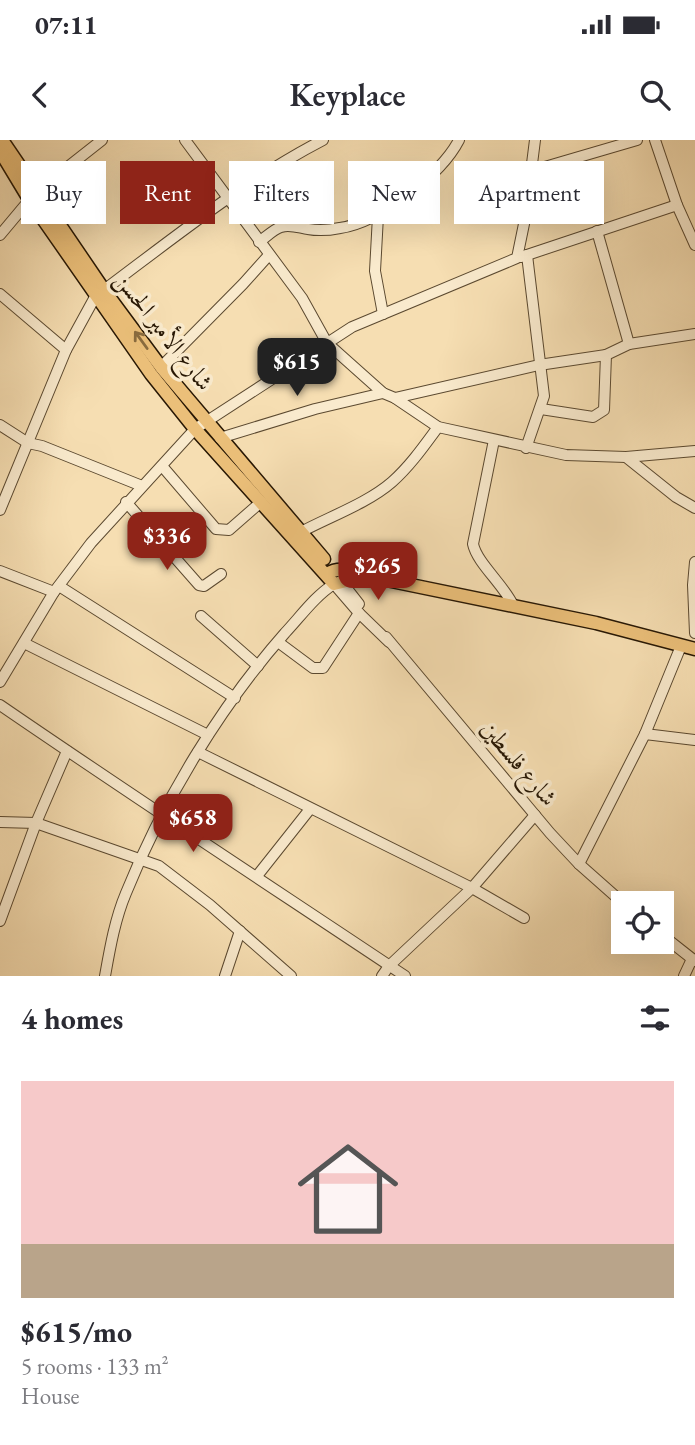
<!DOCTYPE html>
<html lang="en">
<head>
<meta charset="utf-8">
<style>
	body { margin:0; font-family:"EB Garamond",Amiri,serif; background:#f2f2f3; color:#2b2b33; height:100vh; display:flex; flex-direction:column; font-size:26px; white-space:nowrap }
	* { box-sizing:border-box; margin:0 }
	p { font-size:23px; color:#7c7c81 }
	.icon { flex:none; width:38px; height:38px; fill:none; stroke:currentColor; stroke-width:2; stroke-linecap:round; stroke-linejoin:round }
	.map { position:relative; height:836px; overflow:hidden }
	.panel { display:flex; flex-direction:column; background:#fff; flex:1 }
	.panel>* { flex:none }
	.hud { position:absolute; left:21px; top:21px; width:654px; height:63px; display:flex; gap:14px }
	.fabs { position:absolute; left:611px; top:751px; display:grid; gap:14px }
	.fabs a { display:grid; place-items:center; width:63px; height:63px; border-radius:0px; background:#fff; box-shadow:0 7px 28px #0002; font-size:35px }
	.price { position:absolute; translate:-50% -60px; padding:0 16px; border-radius:14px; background:#8f2418; color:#fff; font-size:23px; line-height:46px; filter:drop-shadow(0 2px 4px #0008) }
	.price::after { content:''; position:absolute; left:50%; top:42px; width:21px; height:16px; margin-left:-10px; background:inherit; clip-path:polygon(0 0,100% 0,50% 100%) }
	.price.selected { background:#222; color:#fff }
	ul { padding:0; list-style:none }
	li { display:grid; align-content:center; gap:14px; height:371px; padding:0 21px }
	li+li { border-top:2px solid #e1e1e2 }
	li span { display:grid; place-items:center; height:217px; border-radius:0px; color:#555 }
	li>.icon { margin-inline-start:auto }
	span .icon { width:126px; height:126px; fill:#fffc; stroke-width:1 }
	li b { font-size:30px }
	h2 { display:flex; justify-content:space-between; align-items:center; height:84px; padding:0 21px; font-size:30px }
	.pill { padding:0 24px; border-radius:0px; background:#fff; box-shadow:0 7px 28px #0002; font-size:24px; line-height:63px }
	.pill.selected { background:#8f2418; color:#fff }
	.status { display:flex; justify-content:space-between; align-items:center; height:49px; padding:0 35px; background:#fff; direction:ltr }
	.status svg { height:19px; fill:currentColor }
	header { display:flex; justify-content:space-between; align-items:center; height:91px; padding:0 21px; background:#fff; font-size:32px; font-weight:600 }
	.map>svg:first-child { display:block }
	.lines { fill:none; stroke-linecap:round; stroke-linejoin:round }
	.minor-casing { stroke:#5b4930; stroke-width:12 }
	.major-casing { stroke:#271704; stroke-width:15 }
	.minor { stroke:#f9eacd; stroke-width:10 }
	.major { stroke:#ebbf79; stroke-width:12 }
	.oneway { stroke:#896b3e }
	.labels { text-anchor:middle; stroke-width:7; stroke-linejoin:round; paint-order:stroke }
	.street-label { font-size:24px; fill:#271704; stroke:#f9eacd }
</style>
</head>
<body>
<div class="status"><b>07:11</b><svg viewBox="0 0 49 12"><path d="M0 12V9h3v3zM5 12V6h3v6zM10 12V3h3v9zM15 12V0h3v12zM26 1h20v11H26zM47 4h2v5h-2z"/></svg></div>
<header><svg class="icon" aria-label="back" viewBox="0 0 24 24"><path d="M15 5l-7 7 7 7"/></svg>Keyplace<svg class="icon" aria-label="search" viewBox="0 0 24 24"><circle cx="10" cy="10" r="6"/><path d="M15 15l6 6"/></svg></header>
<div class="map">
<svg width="695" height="836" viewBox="0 0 695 836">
	<rect width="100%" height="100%" fill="#f6deb2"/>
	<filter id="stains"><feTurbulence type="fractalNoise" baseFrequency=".00286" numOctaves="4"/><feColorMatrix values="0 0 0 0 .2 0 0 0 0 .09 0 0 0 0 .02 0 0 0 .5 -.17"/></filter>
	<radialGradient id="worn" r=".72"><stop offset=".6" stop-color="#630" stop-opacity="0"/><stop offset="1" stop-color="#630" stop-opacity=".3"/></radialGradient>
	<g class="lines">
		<g class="minor-casing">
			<g id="minor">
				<polyline points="185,0 302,158 327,203 383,253 395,258 438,287 566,315 626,317 695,311"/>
				<polyline points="655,0 677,65 695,105"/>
				<polyline points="531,31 637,0"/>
				<polyline points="378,76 375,131 383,174"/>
				<polyline points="597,91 629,204"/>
				<polyline points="0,95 36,52 102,0"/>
				<path d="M259,102C266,97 274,89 281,87C290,84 300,88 308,89C319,91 330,90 340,88C380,82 441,35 459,0"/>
				<polyline points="521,117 677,65"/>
				<path d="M104,150C175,97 244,41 323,0"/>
				<polyline points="0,154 66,210"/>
				<polyline points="161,227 243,144 269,115"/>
				<polyline points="395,258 539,225 606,215"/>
				<polyline points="541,269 593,277 604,270 606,215 629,204 695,194"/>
				<polyline points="0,285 28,303 42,306 142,346"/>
				<polyline points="220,298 315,269 383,253"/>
				<path d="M494,300L473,404C477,423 503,444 513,465"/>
				<polyline points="526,308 544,256 527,115"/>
				<polyline points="626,317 676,357 695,368"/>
				<polyline points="162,326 216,389 229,390 261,362"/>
				<polyline points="126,362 199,445 204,446 221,434"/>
				<polyline points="0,370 66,210 95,157"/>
				<path d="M301,392C329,377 368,363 392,342C410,326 424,306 438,287"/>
				<polyline points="695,422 693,445 695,493"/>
				<polyline points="0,431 54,452"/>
				<polyline points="341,441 359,464"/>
				<polyline points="59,446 235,558"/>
				<polyline points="201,476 258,526"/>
				<polyline points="386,497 550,693 579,724 623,763"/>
				<polyline points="278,502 313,528 323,528 359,473"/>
				<polyline points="24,503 208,595"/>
				<polyline points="0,542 54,452 91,403 195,289 352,187 517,118 525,79 535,0"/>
				<path d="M0,565C134,657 270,746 405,836"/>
				<polyline points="645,594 695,600"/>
				<polyline points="198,612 472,748 524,778"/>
				<polyline points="0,682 36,683 159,726 210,765 291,836"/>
				<polyline points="579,724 645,594 681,506"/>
				<polyline points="257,736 310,669"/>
				<polyline points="0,781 36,683 67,611"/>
				<polyline points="662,795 695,821"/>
				<path d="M105,836C110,808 115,779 126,753C163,661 220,567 285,493C301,476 315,456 334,444L359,473L389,502"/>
				<polyline points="225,836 240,791"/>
				<polyline points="382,836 389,826 472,748 535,675"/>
				<polyline points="684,836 692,819"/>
			</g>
		</g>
		<g class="major-casing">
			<g id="major">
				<polyline points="2,0 104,150 161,227 324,419"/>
				<polyline points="0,11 29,59 151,234 195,289 334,444 367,436"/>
				<path d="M327,434C339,426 354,431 367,436L596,483L695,509"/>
			</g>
		</g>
		<use href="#minor" class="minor"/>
		<use href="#major" class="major"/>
	</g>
	<defs><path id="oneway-shaft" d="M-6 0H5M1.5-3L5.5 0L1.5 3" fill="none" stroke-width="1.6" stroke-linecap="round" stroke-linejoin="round" transform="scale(1.75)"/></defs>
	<use class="oneway" href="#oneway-shaft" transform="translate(141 200) rotate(-126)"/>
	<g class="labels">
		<g class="street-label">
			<text transform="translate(164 191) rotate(52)" y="8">شارع الأمير الحسن</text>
			<text transform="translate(519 623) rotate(50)" y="8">شارع فلسطين</text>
		</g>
	</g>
	<rect width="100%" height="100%" filter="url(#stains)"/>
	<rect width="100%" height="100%" fill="url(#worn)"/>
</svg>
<div class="fabs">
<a><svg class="icon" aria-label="locate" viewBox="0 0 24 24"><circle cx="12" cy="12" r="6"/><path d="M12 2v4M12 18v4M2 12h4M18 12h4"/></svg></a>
</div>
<b class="price selected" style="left:297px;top:258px">$615</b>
<b class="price" style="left:167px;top:432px">$336</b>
<b class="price" style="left:378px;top:462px">$265</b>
<b class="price" style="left:193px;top:714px">$658</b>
<div class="hud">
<a class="pill">Buy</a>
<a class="pill selected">Rent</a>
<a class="pill">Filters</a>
<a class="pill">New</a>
<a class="pill">Apartment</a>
</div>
</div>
<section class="panel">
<h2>4 homes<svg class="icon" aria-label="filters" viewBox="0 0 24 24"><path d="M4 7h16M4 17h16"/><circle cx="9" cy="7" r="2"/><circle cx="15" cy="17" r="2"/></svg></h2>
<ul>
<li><span style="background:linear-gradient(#f6c9c9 75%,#b9a48a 0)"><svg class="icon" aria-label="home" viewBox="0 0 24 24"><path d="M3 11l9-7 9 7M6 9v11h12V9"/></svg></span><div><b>$615/mo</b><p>5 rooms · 133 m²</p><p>House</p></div></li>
</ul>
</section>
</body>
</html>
